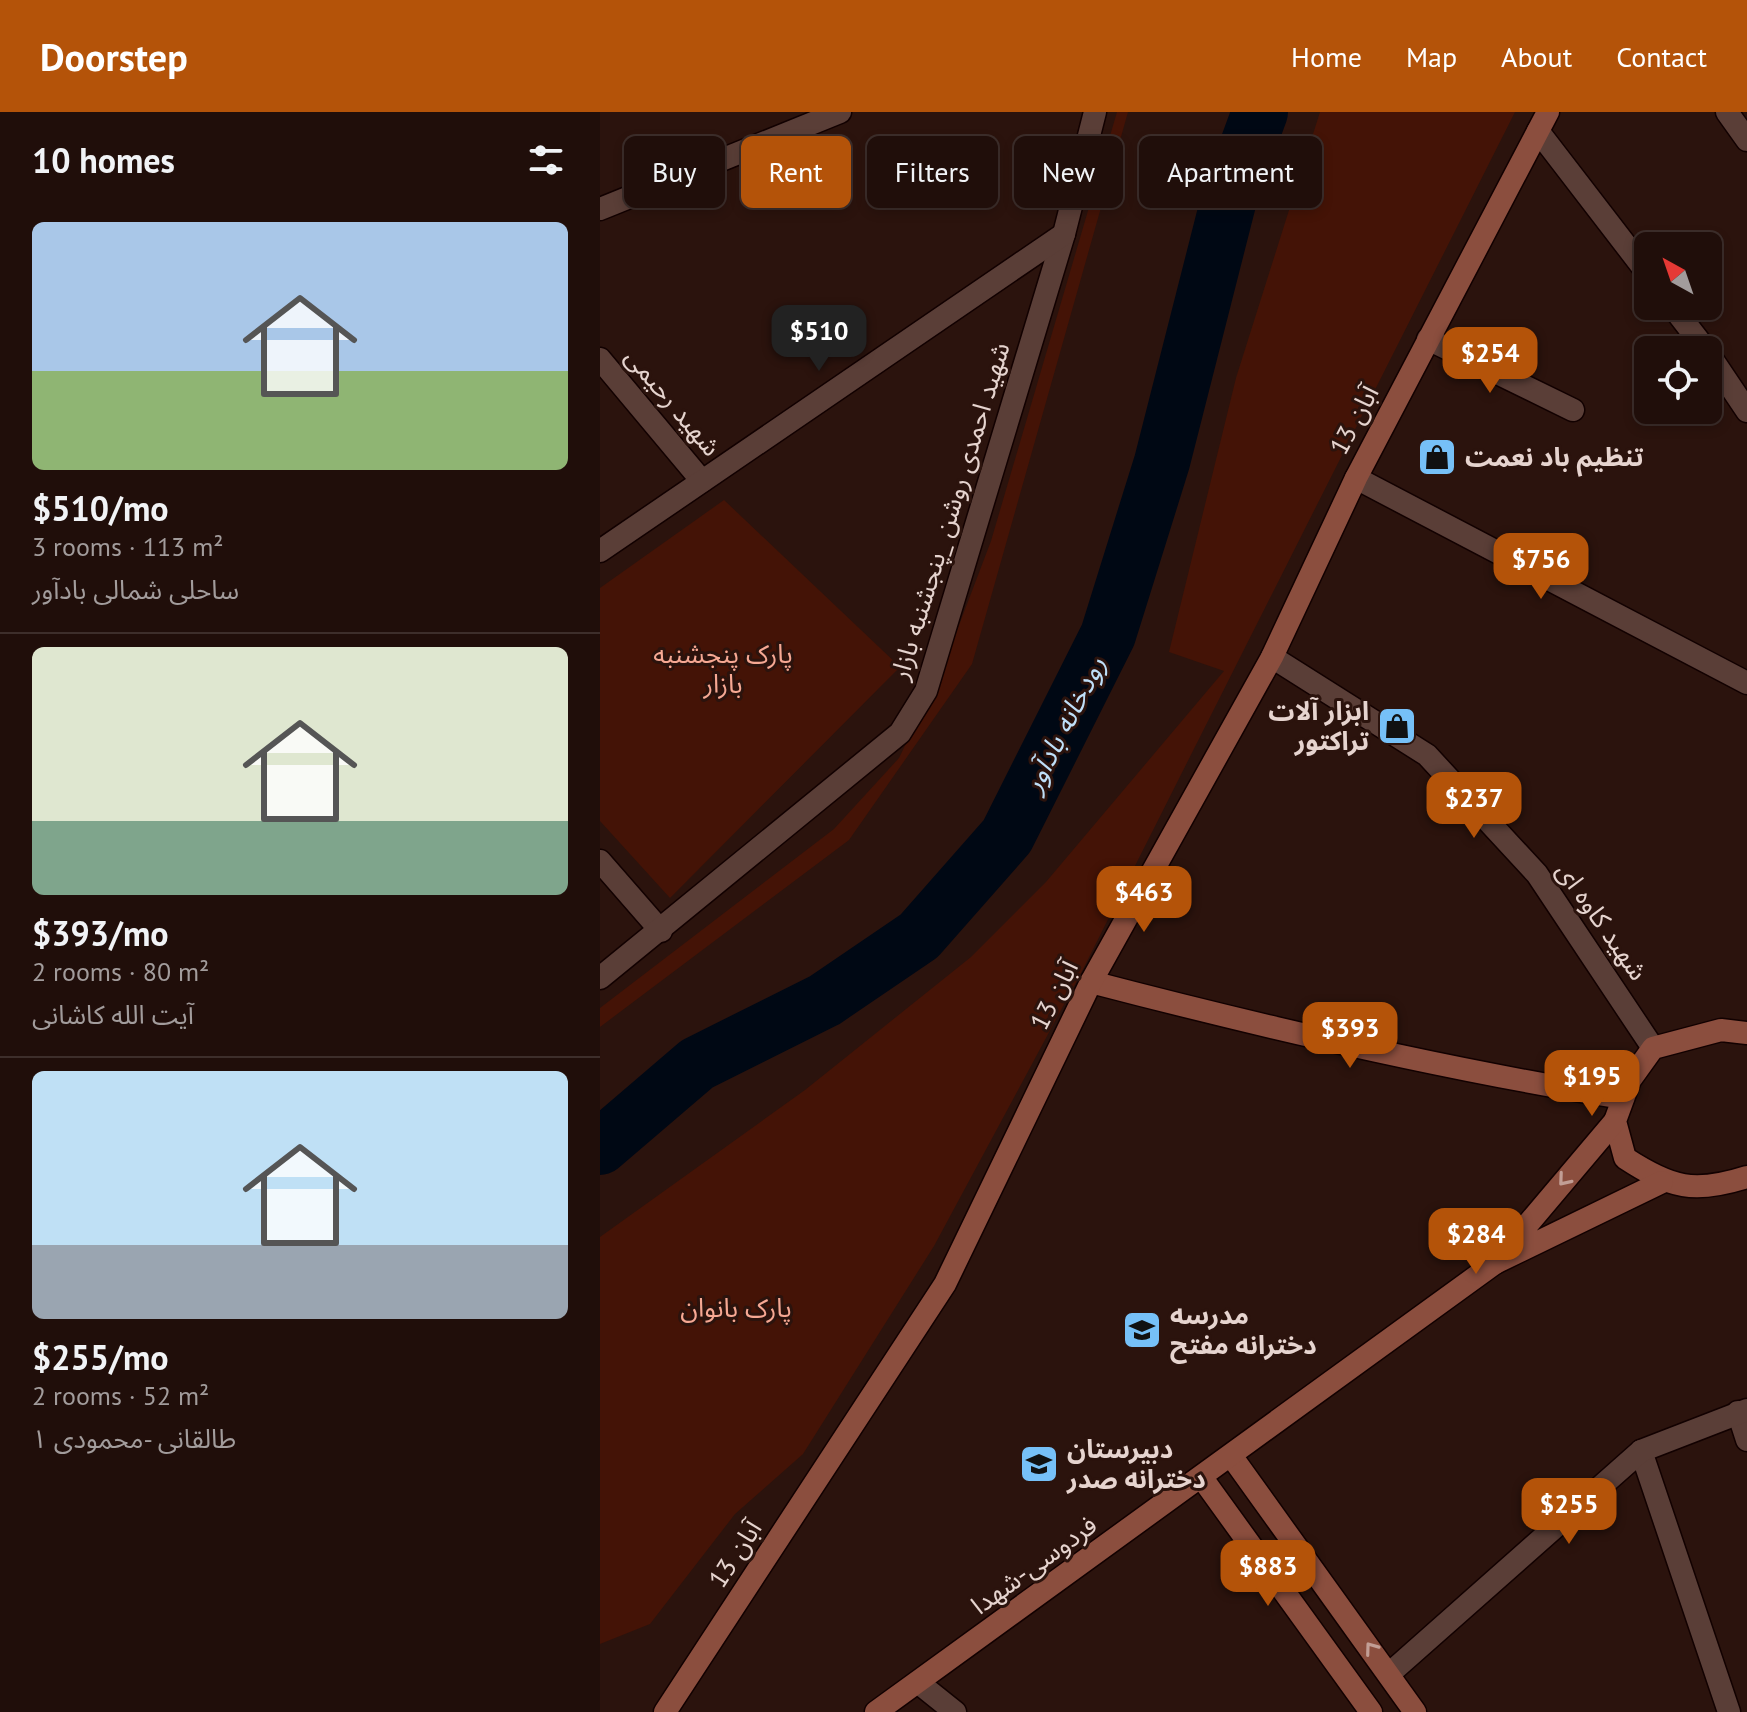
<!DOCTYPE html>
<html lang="en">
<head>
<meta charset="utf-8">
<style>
	body { margin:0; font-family:"PT Sans","Noto Sans Arabic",sans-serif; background:#2d1c18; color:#f1f3f6; height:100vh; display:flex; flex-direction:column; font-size:30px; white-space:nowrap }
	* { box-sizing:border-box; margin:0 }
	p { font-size:26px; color:#a29c9c }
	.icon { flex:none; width:44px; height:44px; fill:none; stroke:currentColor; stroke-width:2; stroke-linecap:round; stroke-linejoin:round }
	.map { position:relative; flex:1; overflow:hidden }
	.panel { display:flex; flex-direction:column; background:#200e0a; width:600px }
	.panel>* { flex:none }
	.top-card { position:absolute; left:24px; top:24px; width:760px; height:72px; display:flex; gap:16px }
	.needle { width:52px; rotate:320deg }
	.tools { position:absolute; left:1034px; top:120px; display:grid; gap:16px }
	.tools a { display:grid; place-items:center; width:88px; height:88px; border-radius:12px; background:#200e0a; box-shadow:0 4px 12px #0003,0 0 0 2px #3d2e2b; font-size:40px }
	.price { position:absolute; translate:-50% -68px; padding:0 18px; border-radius:16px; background:#b45309; color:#fff; font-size:26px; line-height:52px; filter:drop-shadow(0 2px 4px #0008) }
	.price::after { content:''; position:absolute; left:50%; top:48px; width:24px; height:18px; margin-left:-12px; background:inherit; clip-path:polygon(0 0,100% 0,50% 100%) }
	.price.selected { background:#222; color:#fff }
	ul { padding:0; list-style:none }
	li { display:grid; align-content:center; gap:16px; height:424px; padding:0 32px }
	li+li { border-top:2px solid #3d2e2b }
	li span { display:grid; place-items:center; height:248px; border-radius:12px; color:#555 }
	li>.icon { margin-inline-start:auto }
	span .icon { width:144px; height:144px; fill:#fffc; stroke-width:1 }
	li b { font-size:34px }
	h2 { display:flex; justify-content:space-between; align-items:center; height:96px; padding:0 32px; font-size:34px }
	.chip { padding:0 28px; border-radius:12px; background:#200e0a; box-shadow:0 4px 12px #0003,0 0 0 2px #3d2e2b; font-size:28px; line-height:72px }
	.chip.selected { background:#b45309; color:#fff }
	header { display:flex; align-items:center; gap:48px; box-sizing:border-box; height:112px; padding:0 40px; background:#b45309; color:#fff }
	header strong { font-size:38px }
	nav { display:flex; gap:44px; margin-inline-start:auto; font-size:28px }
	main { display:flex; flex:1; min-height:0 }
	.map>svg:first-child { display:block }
	.green { fill:#441306 }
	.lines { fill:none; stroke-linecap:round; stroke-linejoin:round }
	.river { stroke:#000814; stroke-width:56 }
	.minor-casing { stroke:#120100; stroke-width:25 }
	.tertiary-casing { stroke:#120100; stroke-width:25 }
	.secondary-casing { stroke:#120100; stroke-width:25 }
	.minor { stroke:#5a3e37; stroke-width:22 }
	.tertiary { stroke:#5a3e37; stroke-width:22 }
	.secondary { stroke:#8b4e3e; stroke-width:22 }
	.oneway { stroke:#c29e95 }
	.labels { text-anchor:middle; stroke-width:6; stroke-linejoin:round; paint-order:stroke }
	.street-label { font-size:26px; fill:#e6d4cf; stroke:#2b130d }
	.poi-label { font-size:26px; font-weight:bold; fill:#e6d4cf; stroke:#2b130d; text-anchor:start }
	.park-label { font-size:26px; fill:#f6a893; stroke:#2b130d }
	.water-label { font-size:28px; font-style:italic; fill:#bfdff8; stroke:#2b130d }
</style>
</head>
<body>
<header>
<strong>Doorstep</strong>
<nav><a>Home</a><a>Map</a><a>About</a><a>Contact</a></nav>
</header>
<main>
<section class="panel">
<h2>10 homes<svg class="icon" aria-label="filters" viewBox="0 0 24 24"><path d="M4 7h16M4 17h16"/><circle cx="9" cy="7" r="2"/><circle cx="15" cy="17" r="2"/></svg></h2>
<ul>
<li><span style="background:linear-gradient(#a9c7e8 60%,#8fb573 0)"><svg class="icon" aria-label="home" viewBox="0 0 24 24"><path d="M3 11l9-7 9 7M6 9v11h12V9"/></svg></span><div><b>$510/mo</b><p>3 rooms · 113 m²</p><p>ساحلی شمالی بادآور</p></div></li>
<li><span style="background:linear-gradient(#dfe7d0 70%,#7fa58c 0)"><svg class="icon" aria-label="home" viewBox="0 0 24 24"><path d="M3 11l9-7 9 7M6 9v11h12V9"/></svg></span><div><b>$393/mo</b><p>2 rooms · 80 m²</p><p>آیت الله کاشانی</p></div></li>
<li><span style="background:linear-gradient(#bfe0f5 70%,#9aa5b1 0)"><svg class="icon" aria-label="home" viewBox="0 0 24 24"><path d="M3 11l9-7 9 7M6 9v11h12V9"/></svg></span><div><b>$255/mo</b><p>2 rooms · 52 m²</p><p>طالقانی -محمودی ۱</p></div></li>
</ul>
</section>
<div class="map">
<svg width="1147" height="1600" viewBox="0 0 1147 1600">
	<rect width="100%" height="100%" fill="#2b130d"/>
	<g class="green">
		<polygon points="517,0 528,0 372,552 249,728 0,915 0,896 234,717 299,646 342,558 391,429"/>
		<polygon points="720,0 915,0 482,859 334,1134 203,1342 135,1402 50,1512 0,1532 0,1125 205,978 371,845 446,770 624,559 569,540 636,266"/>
		<polygon points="124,388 300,555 70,786 0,709 0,476"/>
	</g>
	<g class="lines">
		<polyline class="river" points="0,1035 97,952 225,888 319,824 407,724 508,523 562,350 631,79 660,0"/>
		<g class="minor-casing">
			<g id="minor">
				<polyline points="1127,0 1147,28"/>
				<polyline points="938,19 1048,162"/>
				<polyline points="0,97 240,0"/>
				<polyline points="1072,194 1106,238"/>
				<polyline points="828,227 973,298"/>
				<polyline points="1108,241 1147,299"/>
				<polyline points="0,247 102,369"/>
				<polyline points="672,545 827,643 937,762 1053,936"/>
				<polyline points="0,749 61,819"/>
				<polyline points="0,866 300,621 326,579 464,122 495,0"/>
				<polyline points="1138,1300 1147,1328"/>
				<polyline points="1041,1339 1129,1600"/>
				<polyline points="789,1562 1041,1339 1147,1298"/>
				<polyline points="320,1572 355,1600"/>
			</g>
		</g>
		<g class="tertiary-casing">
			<g id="tertiary">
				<polyline points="756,366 1147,571"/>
				<polyline points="0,439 464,122"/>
			</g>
		</g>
		<g class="secondary-casing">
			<g id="secondary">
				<path d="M491,870C667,916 843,957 1023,986"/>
				<path d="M1147,921L1121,918L1053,936L1030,968L1015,1009L1025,1046C1071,1076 1094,1082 1147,1065"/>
				<polyline points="1015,1009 895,1151 1062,1070"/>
				<polyline points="632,1345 815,1600"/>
				<polyline points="602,1366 771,1600"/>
				<polyline points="65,1600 345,1172 491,870 672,545 756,366 948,0"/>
				<polyline points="276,1600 895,1151"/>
			</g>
		</g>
		<use href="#minor" class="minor"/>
		<use href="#tertiary" class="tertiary"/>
		<use href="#secondary" class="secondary"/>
	</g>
	<defs><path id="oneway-chevron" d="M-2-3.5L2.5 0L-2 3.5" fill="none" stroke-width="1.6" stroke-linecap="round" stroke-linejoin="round" transform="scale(2)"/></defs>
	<g class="oneway">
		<use href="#oneway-chevron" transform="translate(964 1068) rotate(130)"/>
		<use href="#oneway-chevron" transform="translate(771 1536) rotate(-126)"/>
	</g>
	<defs>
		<g id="shop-square" transform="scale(2)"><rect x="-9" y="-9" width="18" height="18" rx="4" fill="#76c0f7" stroke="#2b130d"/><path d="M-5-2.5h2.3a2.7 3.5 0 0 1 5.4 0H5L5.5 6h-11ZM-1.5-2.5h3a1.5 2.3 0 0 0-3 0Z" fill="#111"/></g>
		<g id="school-square" transform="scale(2)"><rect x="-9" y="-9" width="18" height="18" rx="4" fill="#76c0f7" stroke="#2b130d"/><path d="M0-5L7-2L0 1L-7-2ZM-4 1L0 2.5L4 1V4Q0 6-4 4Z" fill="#111"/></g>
	</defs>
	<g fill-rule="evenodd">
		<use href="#shop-square" x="837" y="345"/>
		<use href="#shop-square" x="797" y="614"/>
		<use href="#school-square" x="542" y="1218"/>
		<use href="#school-square" x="439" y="1352"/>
	</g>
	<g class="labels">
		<g class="street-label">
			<text transform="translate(73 290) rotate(50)" y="9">شهید رحیمی</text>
			<text transform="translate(754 308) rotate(-62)" y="9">13 آبان</text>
			<text transform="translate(350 399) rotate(-73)" y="9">شهید احمدی روشن _پنجشنبه بازار</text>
			<text transform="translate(1002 809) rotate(55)" y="9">شهید کاوه ای</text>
			<text transform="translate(454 883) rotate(-63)" y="9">13 آبان</text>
			<text transform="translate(135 1442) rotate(-57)" y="9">13 آبان</text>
			<text transform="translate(434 1453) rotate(-36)" y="9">فردوسی-شهدا</text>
		</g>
		<g class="poi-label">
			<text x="865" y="354">تنظیم باد نعمت</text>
			<text x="769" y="608" text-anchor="end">ابزار آلات<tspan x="769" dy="30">تراکتور</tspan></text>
			<text x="570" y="1212">مدرسه<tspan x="570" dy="30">دخترانه مفتح</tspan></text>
			<text x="467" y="1346">دبیرستان<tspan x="467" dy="30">دخترانه صدر</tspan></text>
		</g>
		<g class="park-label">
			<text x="123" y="551">پارک پنجشنبه<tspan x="123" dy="30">بازار</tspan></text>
			<text x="136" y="1205">پارک بانوان</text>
		</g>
		<g class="water-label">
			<text transform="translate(464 612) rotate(-63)" y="10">رودخانه بادآور</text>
		</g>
	</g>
</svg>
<div class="tools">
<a><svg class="needle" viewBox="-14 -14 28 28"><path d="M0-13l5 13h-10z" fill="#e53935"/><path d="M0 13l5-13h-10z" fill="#a29c9c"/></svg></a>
<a><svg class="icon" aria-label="locate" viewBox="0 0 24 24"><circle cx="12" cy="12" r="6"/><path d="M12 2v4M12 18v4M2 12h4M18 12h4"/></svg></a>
</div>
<b class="price selected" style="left:219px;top:261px">$510</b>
<b class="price" style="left:890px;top:283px">$254</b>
<b class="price" style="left:941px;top:489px">$756</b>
<b class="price" style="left:874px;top:728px">$237</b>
<b class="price" style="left:544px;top:822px">$463</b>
<b class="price" style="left:750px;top:958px">$393</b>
<b class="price" style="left:992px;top:1006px">$195</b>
<b class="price" style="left:876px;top:1164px">$284</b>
<b class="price" style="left:969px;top:1434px">$255</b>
<b class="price" style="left:668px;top:1496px">$883</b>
<div class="top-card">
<a class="chip">Buy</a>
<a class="chip selected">Rent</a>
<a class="chip">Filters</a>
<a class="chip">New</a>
<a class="chip">Apartment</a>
</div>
</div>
</main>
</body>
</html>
